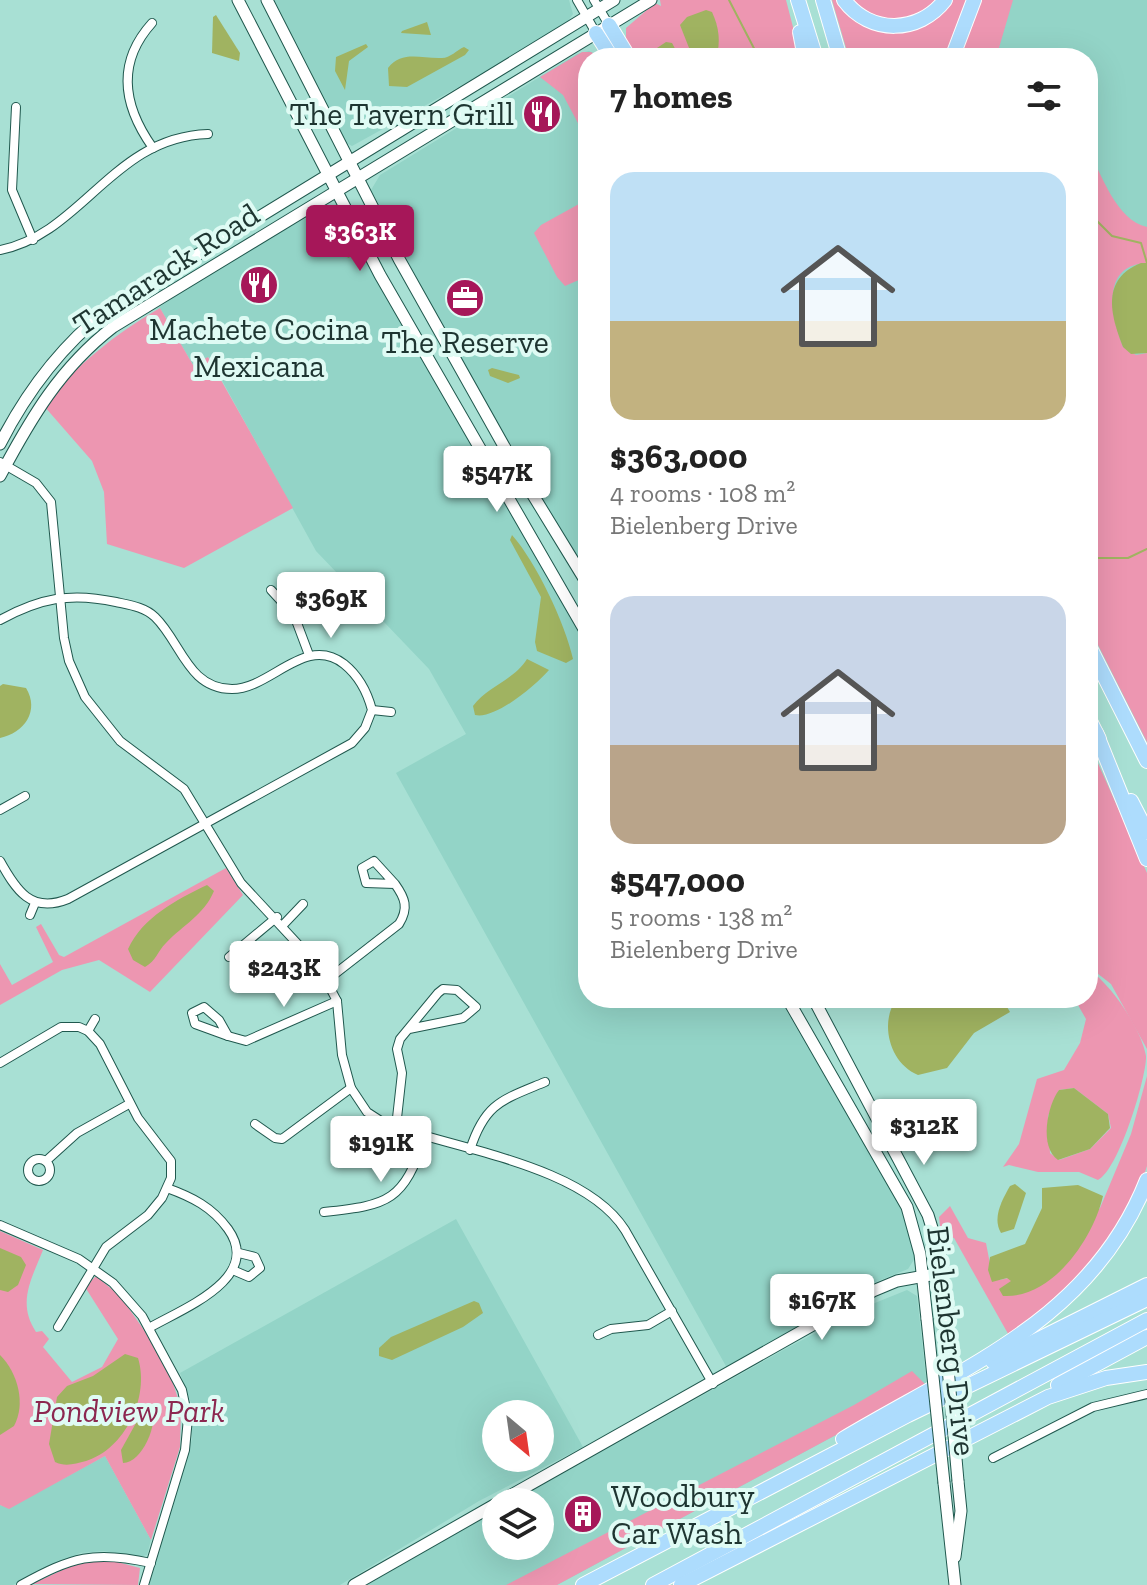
<!DOCTYPE html>
<html lang="en">
<head>
<meta charset="utf-8">
<style>
	body { margin:0; font-family:"Zilla Slab",serif; background:#f2f2f2; color:#222; height:100vh; display:flex; flex-direction:column; font-size:30px; white-space:nowrap }
	* { box-sizing:border-box; margin:0 }
	p { font-size:26px; color:#767676 }
	.icon { flex:none; width:44px; height:44px; fill:none; stroke:currentColor; stroke-width:2; stroke-linecap:round; stroke-linejoin:round }
	.map { position:relative; flex:1; overflow:hidden }
	.details { position:absolute; left:578px; top:48px; width:520px; height:960px; display:flex; flex-direction:column; background:#fff; border-radius:32px; box-shadow:0 8px 32px #0002 }
	.details>* { flex:none }
	.needle { width:52px; rotate:151deg }
	.controls { position:absolute; left:482px; top:1400px; display:grid; gap:16px }
	.controls a { display:grid; place-items:center; width:72px; height:72px; border-radius:50%; background:#fff; box-shadow:0 8px 32px #0002; font-size:40px }
	.price { position:absolute; translate:-50% -68px; padding:0 18px; border-radius:8px; background:#fff; color:#222; font-size:26px; line-height:52px; filter:drop-shadow(0 2px 4px #0008) }
	.price::after { content:''; position:absolute; left:50%; top:48px; width:24px; height:18px; margin-left:-12px; background:inherit; clip-path:polygon(0 0,100% 0,50% 100%) }
	.price.active { background:#a61759; color:#fff }
	ul { padding:0; list-style:none }
	li { display:grid; align-content:center; gap:16px; height:424px; padding:0 32px }
	li span { display:grid; place-items:center; height:248px; border-radius:24px; color:#555 }
	li>.icon { margin-inline-start:auto }
	span .icon { width:144px; height:144px; fill:#fffc; stroke-width:1 }
	li b { font-size:34px }
	h2 { display:flex; justify-content:space-between; align-items:center; height:96px; padding:0 32px; font-size:34px }
	.map>svg:first-child { display:block }
	.built { fill:#93d4c7; fill-rule:evenodd }
	.green { fill:#ed96b1; fill-rule:evenodd }
	.water { fill:#a0b361 }
	.lines { fill:none; stroke-linecap:round; stroke-linejoin:round }
	.stream { stroke:#a0b361; stroke-width:2 }
	.street-casing { stroke:#20584e; stroke-width:10 }
	.secondary-casing { stroke:#20584e; stroke-width:13 }
	.highway-casing { stroke:#fff; stroke-width:16 }
	.street { stroke:#fff; stroke-width:8 }
	.secondary { stroke:#fff; stroke-width:11 }
	.highway { stroke:#addcfd; stroke-width:14 }
	.secondary-bridge-casing { stroke:#20584e; stroke-width:13; stroke-linecap:butt }
	.secondary-bridge { stroke:#fff; stroke-width:11 }
	.labels { text-anchor:middle; stroke-width:8; stroke-linejoin:round; paint-order:stroke }
	.poi-label { font-size:32px; fill:#1e3531; stroke:#dffbf4 }
	.street-label { font-size:32px; fill:#1e3531; stroke:#dffbf4 }
	.park-label { font-size:32px; font-style:italic; fill:#8c2750; stroke:#dffbf4 }
</style>
</head>
<body>
<div class="map">
<svg width="1147" height="1585" viewBox="0 0 1147 1585">
	<rect width="100%" height="100%" fill="#a8e0d4"/>
	<g class="built">
		<polygon points="271,0 569,0 573,14 565,25 495,67 352,146 344,142"/>
		<polygon points="980,0 1147,0 1147,742 1088,625 1088,58 957,58"/>
		<polygon points="589,51 602,58 588,58 588,587 541,496 440,323 371,190 380,175 577,54"/>
		<polygon points="338,204 588,637 588,998 779,998 899,1204 912,1237 915,1258 908,1269 871,1284 727,1368 396,773 466,734 429,669 316,551 209,357 193,365 160,308 155,310 211,272 327,206"/>
		<path d="M456,1219L583,1447L479,1501L340,1585H149L192,1439L191,1403L180,1373ZM496,1414H540V1458H496Z"/>
		<polygon points="907,1290 917,1296 927,1386 557,1585 367,1585 496,1511 496,1546 540,1546 540,1502 512,1502 787,1348 865,1307"/>
		<polygon points="105,1456 151,1540 147,1555 139,1557 104,1551 80,1553 13,1585 0,1585 0,1505 9,1508"/>
	</g>
	<g class="green">
		<polygon points="660,0 786,0 801,58 635,58 626,41 626,28 655,3 661,6"/>
		<polygon points="832,0 838,0 883,30 951,0 967,0 949,58 849,58"/>
		<path d="M849,0H940C899,29 890,26 849,0Z"/>
		<polygon points="980,0 1013,0 996,58 957,58"/>
		<polygon points="582,52 591,52 602,58 588,58 588,142 563,95 540,77"/>
		<path d="M1088,149C1102,175 1116,220 1147,227V263C1099,265 1112,318 1123,347L1136,355L1147,353V742L1088,625Z"/>
		<polygon points="588,199 588,276 565,286 557,277 534,233 541,225"/>
		<path d="M160,308L193,365L208,357L293,508L184,568L107,544L104,492L92,461L44,406C76,365 115,334 160,308Z"/>
		<polygon points="1088,741 1147,873 1147,1049 1111,984 1088,966"/>
		<polygon points="226,868 243,895 150,992 99,960 62,970 0,1005 0,964 12,985 53,962 36,927 41,924 59,955 64,957"/>
		<path d="M1088,969C1111,984 1141,1028 1146,1056C1147,1076 1119,1170 1098,1180L1079,1172H1038L1009,1165L1003,1167L1019,1144L1037,1079L1064,1070L1080,1043L1086,1019L1074,998H1088ZM1074,1088L1108,1114L1111,1128L1090,1149L1059,1160L1050,1153L1048,1116L1059,1090Z"/>
		<polygon points="1147,1076 1147,1166 1140,1187 1094,1267 1011,1339 954,1238 941,1235 939,1217 950,1206 968,1238 986,1243 990,1264 1000,1280 1012,1277 1084,1226 1100,1208 1131,1134"/>
		<path d="M0,1231L43,1250C31,1280 17,1303 36,1332L42,1331L49,1339L43,1347L72,1382L102,1367L118,1339L85,1287L96,1276L120,1296L144,1330L172,1380L181,1408L180,1447L151,1540L105,1456L9,1509L0,1505Z"/>
		<polygon points="912,1371 927,1386 557,1585 506,1585 854,1405"/>
		<polygon points="110,1560 140,1568 138,1585 32,1584 82,1561"/>
	</g>
	<g class="water">
		<path d="M706,10L712,12C719,27 721,42 716,58H693L680,25L687,17Z"/>
		<polygon points="216,15 240,53 239,61 212,53 213,17"/>
		<polygon points="427,22 431,35 401,33 402,31"/>
		<polygon points="666,42 672,43 680,58 661,58 657,48"/>
		<polygon points="366,44 368,47 349,61 345,90 335,71 336,57"/>
		<path d="M464,47L469,50L465,55L407,87L389,86L388,68C402,50 421,59 442,58C450,58 457,50 464,47Z"/>
		<polygon points="881,51 922,53 928,58 869,58"/>
		<polygon points="327,225 335,225 345,236 352,256 348,258 341,245 327,245 314,238"/>
		<path d="M1141,263H1147V353L1131,354L1123,347C1110,314 1101,279 1141,263Z"/>
		<polygon points="492,368 519,375 520,378 508,383 490,376 488,370"/>
		<path d="M512,535C536,562 565,623 573,659L566,663L537,651L535,642L541,597L510,540Z"/>
		<path d="M527,659L549,670C536,685 495,720 475,715L473,706C488,686 513,681 527,659Z"/>
		<path d="M3,684L26,688C40,711 24,733 0,738V686Z"/>
		<path d="M207,885L214,891C204,915 183,925 166,943C157,952 156,961 145,967L133,960L128,949C143,917 176,900 207,885Z"/>
		<path d="M897,998H991L1003,1000L1010,1012L974,1033L947,1068L918,1075C889,1063 879,1022 897,998Z"/>
		<path d="M1074,1088L1108,1114L1110,1128L1090,1149L1058,1160C1039,1147 1047,1106 1059,1090Z"/>
		<path d="M1015,1184L1026,1193L1014,1229L1001,1233C992,1218 1002,1200 1010,1186Z"/>
		<path d="M1078,1185L1103,1196C1093,1239 1052,1299 1003,1296L999,1289L1011,1281L1007,1278L992,1282L988,1270L990,1257L1025,1244L1042,1208V1188Z"/>
		<polygon points="0,1248 21,1257 26,1265 18,1285 8,1292 0,1290"/>
		<polygon points="474,1301 479,1303 483,1313 463,1327 392,1360 379,1356 379,1348 391,1337"/>
		<path d="M125,1354L138,1358C150,1397 125,1449 86,1461C75,1464 65,1467 55,1462L49,1444L57,1397L67,1386L93,1376Z"/>
		<path d="M0,1355C18,1373 26,1404 14,1426L0,1435Z"/>
		<path d="M146,1405L152,1407C159,1423 142,1463 123,1463L121,1450Z"/>
	</g>
	<g class="lines">
		<g class="stream">
			<polyline points="729,0 759,58"/>
			<polyline points="1088,212 1112,236 1141,243 1147,263"/>
			<polyline points="1088,558 1128,558 1147,549"/>
		</g>
		<g class="street-casing">
			<g id="street">
				<polyline points="577,0 596,33"/>
				<polyline points="594,0 609,25"/>
				<path d="M152,23C116,63 123,106 153,148"/>
				<polyline points="16,107 12,190 33,240"/>
				<path d="M0,250C82,234 113,137 208,134"/>
				<path d="M0,462L36,483L51,502L64,638L69,661L85,697L120,741L184,789L241,883L319,967L337,1001L342,1055L351,1088L367,1112L384,1123C454,1149 584,1165 625,1230L713,1384"/>
				<polyline points="271,590 294,615 309,655"/>
				<path d="M0,620C40,598 71,592 116,602C130,605 145,607 155,617C181,642 188,689 232,689C271,689 305,634 344,664C359,676 367,691 372,710L365,728L352,743L68,899C31,914 16,890 0,861"/>
				<polyline points="372,710 391,712"/>
				<polyline points="0,810 25,796"/>
				<polyline points="30,915 35,903"/>
				<polyline points="283,925 303,904"/>
				<polyline points="229,957 277,917"/>
				<path d="M327,980L399,924C409,908 405,898 395,884L366,883L362,868L374,861L395,884"/>
				<polygon points="204,1007 219,1020 228,1036 195,1024 192,1013"/>
				<polyline points="88,1031 95,1019"/>
				<polyline points="228,1036 246,1041 337,1001"/>
				<polyline points="0,1063 61,1027 79,1027 88,1031 100,1044 138,1118 171,1161 171,1178 162,1198 148,1215 106,1247 58,1327"/>
				<polyline points="255,1124 275,1138 282,1139 351,1088"/>
				<polyline points="396,1127 402,1073 397,1049 400,1039 438,993 443,989 457,990 476,1007 463,1018 409,1029"/>
				<path d="M470,1150C485,1103 502,1100 545,1082"/>
				<circle cx="39" cy="1170" r="11"/>
				<polyline points="46,1161 77,1133 129,1104"/>
				<path d="M324,1212C390,1205 403,1201 425,1137"/>
				<polyline points="0,1225 79,1259 113,1283 142,1316 182,1390 188,1418 185,1450 144,1585"/>
				<polyline points="235,1271 249,1277 260,1268 255,1257 239,1253"/>
				<path d="M149,1328C184,1308 263,1278 228,1229C212,1207 192,1197 167,1188"/>
				<polyline points="598,1335 611,1329 648,1325 672,1311"/>
				<polyline points="993,1458 1093,1407 1147,1394"/>
				<path d="M21,1585C72,1557 94,1550 151,1563"/>
			</g>
		</g>
		<g class="secondary-casing">
			<g id="secondary">
				<polyline points="238,0 380,275 588,636"/>
				<polyline points="267,0 399,259 514,464 588,585"/>
				<path d="M0,444C27,391 60,347 107,310L614,0"/>
				<path d="M0,476C31,418 60,368 113,327L651,0"/>
				<polyline points="787,998 907,1207 920,1254 927,1319"/>
				<polyline points="813,998 928,1215 940,1254 943,1311"/>
				<polyline points="944,1483 955,1585"/>
				<polyline points="499,1502 873,1291 897,1281 941,1273"/>
				<polyline points="955,1557 961,1511 958,1481"/>
				<polyline points="354,1585 496,1504"/>
			</g>
		</g>
		<g class="highway-casing">
			<g id="highway">
				<polyline points="798,0 816,58"/>
				<polyline points="823,0 840,58"/>
				<path d="M844,0C870,35 919,34 945,0"/>
				<polyline points="609,25 629,58"/>
				<polyline points="800,32 805,58"/>
				<polyline points="596,33 612,58"/>
				<polyline points="952,58 974,0"/>
				<polyline points="1088,644 1147,761"/>
				<polyline points="1088,717 1099,739"/>
				<polyline points="1096,733 1147,859"/>
				<polyline points="1131,801 1147,832"/>
				<polyline points="993,1362 1147,1285"/>
				<polyline points="1058,1385 1147,1337"/>
				<path d="M843,1439C963,1367 1092,1320 1147,1180"/>
				<polyline points="583,1585 908,1415 1147,1299"/>
				<polyline points="653,1585 1147,1320"/>
				<polyline points="681,1585 1048,1397 1106,1378 1147,1372"/>
			</g>
		</g>
		<use href="#street" class="street"/>
		<use href="#secondary" class="secondary"/>
		<use href="#highway" class="highway"/>
		<g class="secondary-bridge-casing">
			<g id="secondary-bridge">
				<polyline points="943,1311 958,1481"/>
				<polyline points="927,1319 944,1483"/>
			</g>
		</g>
		<use href="#secondary-bridge" class="secondary-bridge"/>
	</g>
	<defs>
		<g id="restaurant-disc" transform="scale(2)"><circle r="9.5" fill="#a61759" stroke="#dffbf4"/><path d="M-5-6h1v4h1v-4h1v4h1v-4h1v5L-1.5 .5V6h-2V.5L-5-1ZM5-6V6H3V1.5H1.5Q1.5-4 5-6Z" fill="#fff"/></g>
		<g id="office-disc" transform="scale(2)"><circle r="9.5" fill="#a61759" stroke="#dffbf4"/><path d="M-6-3h4V-5.5h4V-3h4V5H-6ZM-1-4.5V-3h2v-1.5ZM-6 0V1H6V0Z" fill="#fff"/></g>
		<g id="building-disc" transform="scale(2)"><circle r="9.5" fill="#a61759" stroke="#dffbf4"/><path d="M-4-6H4V6H1V3H-1V6H-4ZM-2.5-4.3h1.7v1.8h-1.7ZM.8-4.3h1.7v1.8H.8ZM-2.5-1h1.7V.8h-1.7ZM.8-1h1.7V.8H.8Z" fill="#fff"/></g>
	</defs>
	<g fill-rule="evenodd">
		<use href="#restaurant-disc" x="542" y="114"/>
		<use href="#restaurant-disc" x="259" y="285"/>
		<use href="#office-disc" x="465" y="298"/>
		<use href="#building-disc" x="583" y="1514"/>
	</g>
	<g class="labels">
		<g class="poi-label">
			<text x="514" y="125" text-anchor="end">The Tavern Grill</text>
			<text x="259" y="340">Machete Cocina<tspan x="259" dy="37">Mexicana</tspan></text>
			<text x="465" y="353">The Reserve</text>
			<text x="611" y="1507" text-anchor="start">Woodbury<tspan x="611" dy="37">Car Wash</tspan></text>
		</g>
		<g class="street-label">
			<text transform="translate(166 269) rotate(-33)" y="11">Tamarack Road</text>
			<text transform="translate(952 1341) rotate(83)" y="11">Bielenberg Drive</text>
		</g>
		<g class="park-label">
			<text x="129" y="1422">Pondview Park</text>
		</g>
	</g>
</svg>
<div class="controls">
<a><svg class="needle" viewBox="-14 -14 28 28"><path d="M0-13l5 13h-10z" fill="#e53935"/><path d="M0 13l5-13h-10z" fill="#767676"/></svg></a>
<a><svg class="icon" aria-label="layers" viewBox="0 0 24 24"><path d="M12 4l9 5-9 5-9-5zM3 14l9 5 9-5"/></svg></a>
</div>
<b class="price active" style="left:360px;top:273px">$363K</b>
<b class="price" style="left:497px;top:514px">$547K</b>
<b class="price" style="left:331px;top:640px">$369K</b>
<b class="price" style="left:284px;top:1009px">$243K</b>
<b class="price" style="left:924px;top:1167px">$312K</b>
<b class="price" style="left:381px;top:1184px">$191K</b>
<b class="price" style="left:822px;top:1342px">$167K</b>
<section class="details">
<h2>7 homes<svg class="icon" aria-label="filters" viewBox="0 0 24 24"><path d="M4 7h16M4 17h16"/><circle cx="9" cy="7" r="2"/><circle cx="15" cy="17" r="2"/></svg></h2>
<ul>
<li><span style="background:linear-gradient(#bfe0f5 60%,#c2b280 0)"><svg class="icon" aria-label="home" viewBox="0 0 24 24"><path d="M3 11l9-7 9 7M6 9v11h12V9"/></svg></span><div><b>$363,000</b><p>4 rooms · 108 m²</p><p>Bielenberg Drive</p></div></li>
<li><span style="background:linear-gradient(#c9d6e8 60%,#b9a48a 0)"><svg class="icon" aria-label="home" viewBox="0 0 24 24"><path d="M3 11l9-7 9 7M6 9v11h12V9"/></svg></span><div><b>$547,000</b><p>5 rooms · 138 m²</p><p>Bielenberg Drive</p></div></li>
</ul>
</section>
</div>
</body>
</html>
